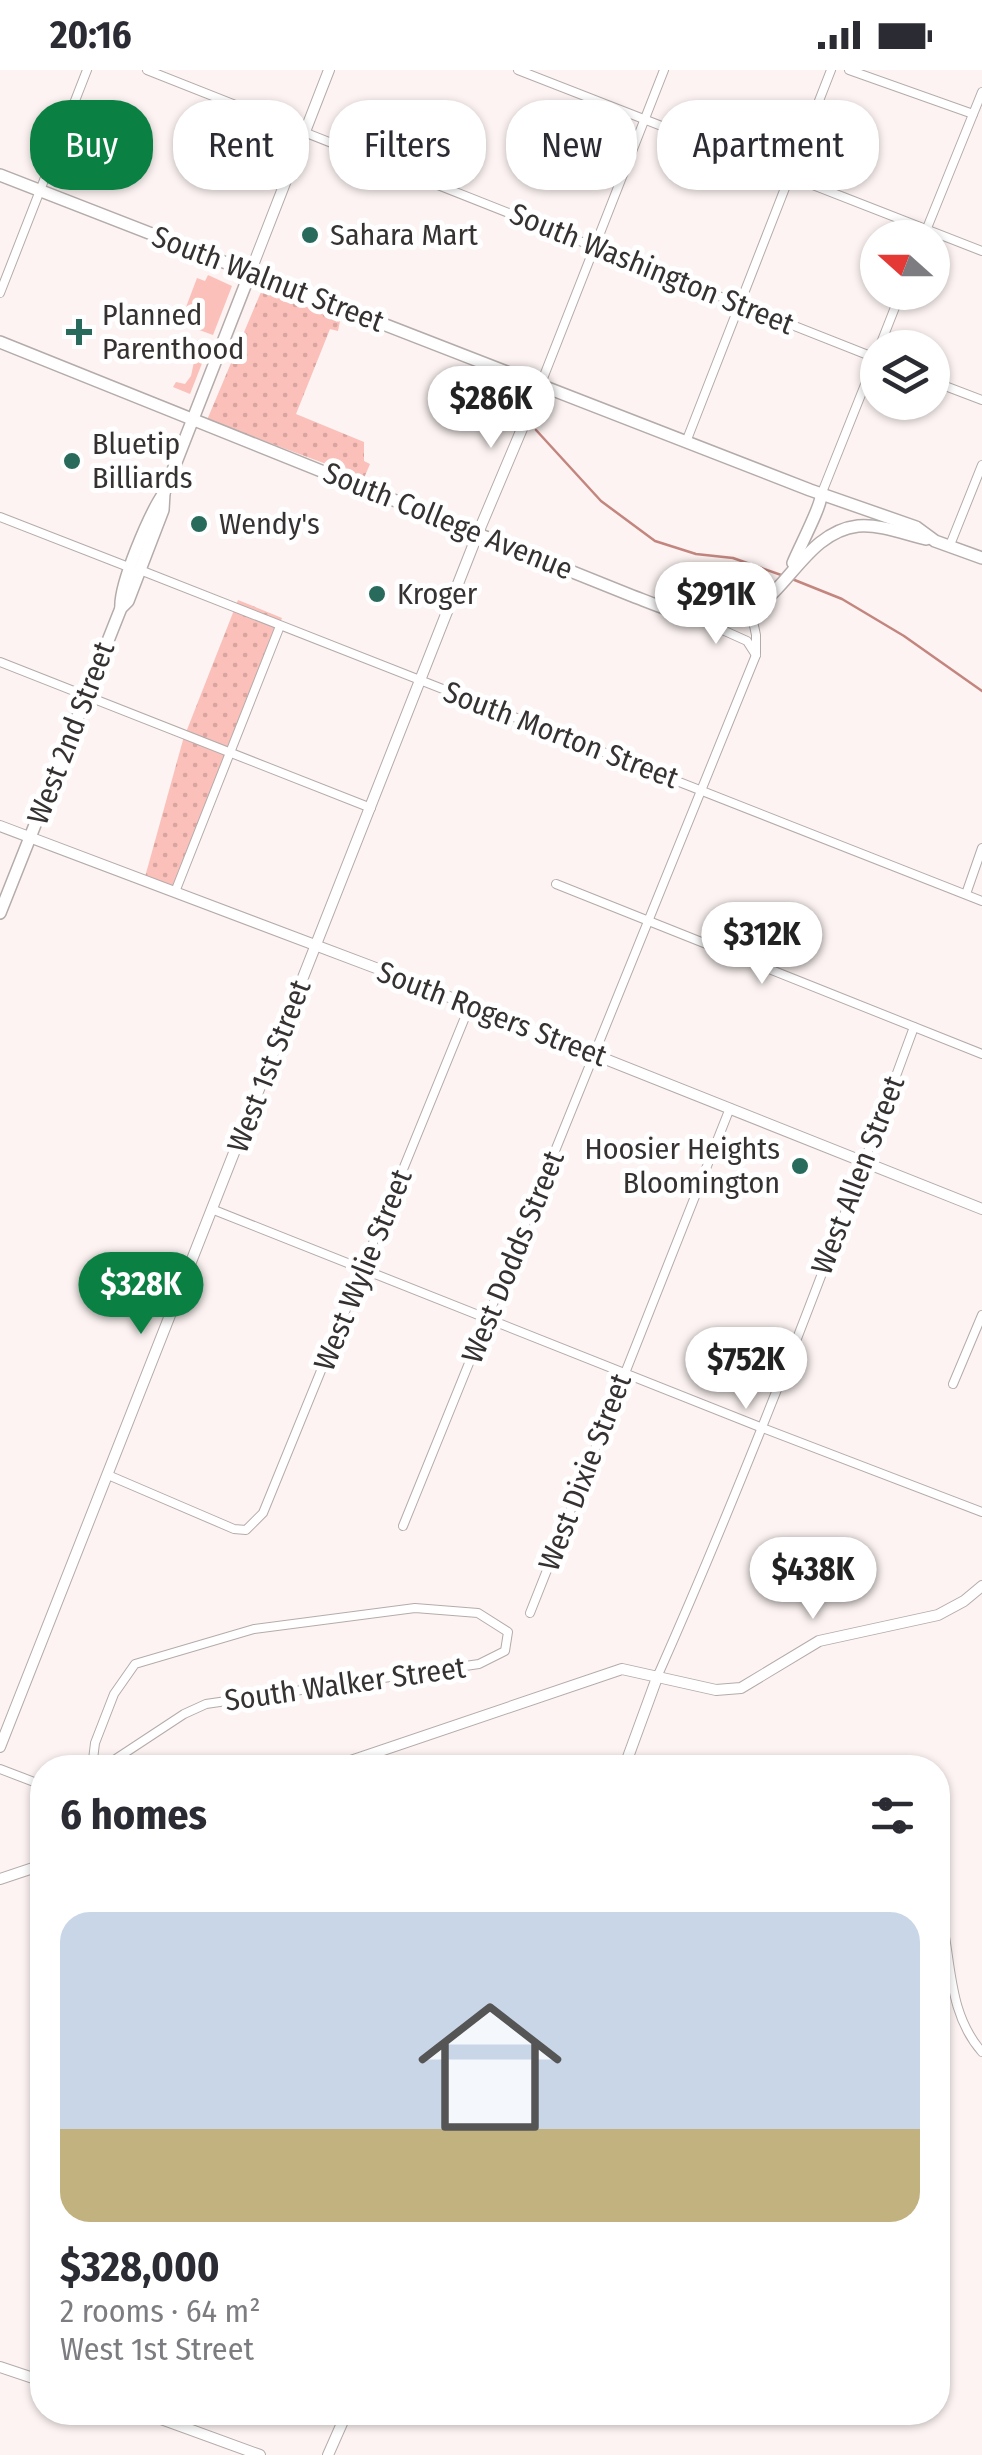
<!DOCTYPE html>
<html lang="en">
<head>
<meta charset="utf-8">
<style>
	body { margin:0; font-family:"Fira Sans Condensed",sans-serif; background:#f2f2f3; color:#2b2b33; height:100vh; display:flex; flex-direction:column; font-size:38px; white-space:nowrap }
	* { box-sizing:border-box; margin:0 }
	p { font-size:32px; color:#7c7c81 }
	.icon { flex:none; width:55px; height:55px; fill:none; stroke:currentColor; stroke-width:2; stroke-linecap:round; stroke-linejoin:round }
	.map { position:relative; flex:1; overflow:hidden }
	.details { position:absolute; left:30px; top:1685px; width:920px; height:670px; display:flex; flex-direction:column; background:#fff; border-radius:40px; box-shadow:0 2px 8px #0004 }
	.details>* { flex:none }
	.hud { position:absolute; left:30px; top:30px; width:922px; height:90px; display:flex; gap:20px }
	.needle { width:65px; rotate:291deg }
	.fabs { position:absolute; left:860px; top:150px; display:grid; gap:20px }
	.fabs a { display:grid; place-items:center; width:90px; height:90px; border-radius:50%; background:#fff; box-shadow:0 2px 8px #0004; font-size:50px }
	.price { position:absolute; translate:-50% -85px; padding:0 22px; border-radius:35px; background:#fff; color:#222; font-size:32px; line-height:65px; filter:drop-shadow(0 2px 5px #0008) }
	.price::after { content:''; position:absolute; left:50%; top:60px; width:30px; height:22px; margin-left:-15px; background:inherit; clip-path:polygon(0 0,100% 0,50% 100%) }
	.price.current { background:#0b8043; color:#fff }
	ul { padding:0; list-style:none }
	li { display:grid; align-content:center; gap:20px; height:530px; padding:0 30px }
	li+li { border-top:2px solid #e1e1e2 }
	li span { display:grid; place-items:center; height:310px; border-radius:30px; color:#555 }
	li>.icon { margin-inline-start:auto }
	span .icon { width:180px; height:180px; fill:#fffc; stroke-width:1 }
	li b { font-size:42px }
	h2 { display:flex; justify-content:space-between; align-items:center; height:120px; padding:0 30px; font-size:42px }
	.tag { padding:0 35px; border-radius:40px; background:#fff; box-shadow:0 2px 8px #0004; font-size:35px; line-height:90px }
	.tag.current { background:#0b8043; color:#fff }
	.status { display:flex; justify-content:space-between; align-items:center; height:70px; padding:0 50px; background:#fff; direction:ltr }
	.status svg { height:28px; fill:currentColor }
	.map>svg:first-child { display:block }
	.grass { fill:#fbc0b9 }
	.park { fill:url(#park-dots) }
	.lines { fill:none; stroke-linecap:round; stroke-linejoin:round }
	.stream { stroke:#c3857e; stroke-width:2.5 }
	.street-casing { stroke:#b4acab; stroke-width:10 }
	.secondary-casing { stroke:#b4acab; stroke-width:12 }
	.primary-casing { stroke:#b4acab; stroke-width:14 }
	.street { stroke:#fff; stroke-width:8 }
	.secondary { stroke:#fff; stroke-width:10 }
	.primary { stroke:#fff; stroke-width:11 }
	.poi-dot { fill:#286b5d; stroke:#fff; stroke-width:4 }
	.labels { text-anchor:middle; stroke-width:10; stroke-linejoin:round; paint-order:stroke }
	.poi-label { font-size:30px; fill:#363232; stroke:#fff; text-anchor:start }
	.street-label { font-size:30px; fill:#363232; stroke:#fff }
</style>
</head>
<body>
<div class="status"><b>20:16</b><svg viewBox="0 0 49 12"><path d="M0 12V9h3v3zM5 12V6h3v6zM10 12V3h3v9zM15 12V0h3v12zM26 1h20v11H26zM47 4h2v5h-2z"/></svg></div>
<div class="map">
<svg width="982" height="2385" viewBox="0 0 982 2385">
	<defs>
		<pattern id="park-dots" width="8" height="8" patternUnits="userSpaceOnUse" patternTransform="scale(2.5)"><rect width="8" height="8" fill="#fbc0b9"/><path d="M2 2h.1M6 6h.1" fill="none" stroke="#d8a5a0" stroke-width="1.8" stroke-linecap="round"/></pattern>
	</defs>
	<rect width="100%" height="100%" fill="#fcf3f2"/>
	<g class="grass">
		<polygon points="208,205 232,216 213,265 180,253 197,208 205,211"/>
		<polygon points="200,269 210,273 190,324 173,317 176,312 185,314 191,306 194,292 190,290 195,276 191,274"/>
	</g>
	<g class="park">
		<polygon points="272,218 341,246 338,261 330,259 296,344 364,372 364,391 370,394 364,408 207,350 261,222"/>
		<polygon points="238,530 282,548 176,819 145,807 183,670"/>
	</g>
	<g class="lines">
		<g class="stream">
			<polyline points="536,360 601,431 655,471 696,484 733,488 784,506"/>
			<polyline points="792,509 842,529 904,566 982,621"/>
		</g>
		<g class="street-casing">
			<g id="street">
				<polyline points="147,0 878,289"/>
				<polyline points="518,0 982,181"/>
				<polyline points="849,0 973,44"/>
				<polyline points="923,168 982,22"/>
				<polyline points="0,223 87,0"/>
				<polyline points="879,278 901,222"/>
				<polyline points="932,311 982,330"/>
				<polyline points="540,316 664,0"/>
				<polyline points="686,372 831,0"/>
				<polyline points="821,425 878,282"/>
				<polyline points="0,447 131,498"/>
				<polyline points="950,475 982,395"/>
				<polyline points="140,500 982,831"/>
				<polyline points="707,553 747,571 756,585"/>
				<polyline points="0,592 371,738"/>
				<polyline points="556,814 982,984"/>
				<polyline points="175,822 280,556"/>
				<polyline points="966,824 982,778"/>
				<polyline points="214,1140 760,1357 982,1442"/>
				<polyline points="953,1314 982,1245"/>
				<polyline points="108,1405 234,1459 246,1460 263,1443 470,935"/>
				<polyline points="403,1456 756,585 756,565 751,542"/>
				<polyline points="530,1543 730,1038"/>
				<path d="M658,1605C752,1393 834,1175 914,957"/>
				<polyline points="92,1698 95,1673 114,1624 135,1594 254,1559 415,1538 478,1543 508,1562 505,1581 479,1594 206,1634 184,1644 102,1698"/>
				<polyline points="0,1699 42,1715"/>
				<path d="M938,1834C953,1885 945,1940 982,1982"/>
			</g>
		</g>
		<g class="secondary-casing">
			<g id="secondary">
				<polyline points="250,203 329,0"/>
				<polyline points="0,756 389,903 982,1139"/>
				<polyline points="0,1677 478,463 540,316"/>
				<polyline points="330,1698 622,1599 716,1620 741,1618 819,1571 938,1545 964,1531 982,1516"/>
				<polyline points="624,1698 658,1605"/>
				<polyline points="0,1809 42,1795"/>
				<polyline points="0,2297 42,2311"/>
				<polyline points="142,2342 260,2385"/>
				<polyline points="328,2385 347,2342"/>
			</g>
		</g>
		<g class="primary-casing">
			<g id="primary">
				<polyline points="0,105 810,420 916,457 935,471 982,488"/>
				<path d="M0,272L630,525C659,536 689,550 720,550C781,549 797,463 858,456C880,454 905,464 926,469"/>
				<path d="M793,493C799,478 822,435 821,425"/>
				<path d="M121,538C119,515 150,443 164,423L250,203"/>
				<polyline points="0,843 121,538 128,531 163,440 164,423"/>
			</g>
		</g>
		<use href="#street" class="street"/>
		<use href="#secondary" class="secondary"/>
		<use href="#primary" class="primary"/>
	</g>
	<g class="poi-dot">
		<circle cx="310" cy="165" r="10"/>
		<path d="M74 247h10v10h10v10h-10v10h-10v-10h-10v-10h10z"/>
		<circle cx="72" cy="391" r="10"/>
		<circle cx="199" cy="454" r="10"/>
		<circle cx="377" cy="524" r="10"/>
		<circle cx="800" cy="1096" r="10"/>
	</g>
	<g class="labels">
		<g class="poi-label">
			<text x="330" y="175">Sahara Mart</text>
			<text x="102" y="255">Planned<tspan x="102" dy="34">Parenthood</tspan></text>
			<text x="92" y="384">Bluetip<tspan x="92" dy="34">Billiards</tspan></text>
			<text x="219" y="464">Wendy's</text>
			<text x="397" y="534">Kroger</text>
			<text x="780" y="1089" text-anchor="end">Hoosier Heights<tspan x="780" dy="34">Bloomington</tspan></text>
		</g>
		<g class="street-label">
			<text transform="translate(652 199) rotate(22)" y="10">South Washington Street</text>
			<text transform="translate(268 209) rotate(21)" y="10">South Walnut Street</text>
			<text transform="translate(448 451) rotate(22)" y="10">South College Avenue</text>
			<text transform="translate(71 663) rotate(-69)" y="10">West 2nd Street</text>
			<text transform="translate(561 665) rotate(21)" y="10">South Morton Street</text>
			<text transform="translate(492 944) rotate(21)" y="10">South Rogers Street</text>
			<text transform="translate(269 996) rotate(-69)" y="10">West 1st Street</text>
			<text transform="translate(858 1105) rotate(-69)" y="10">West Allen Street</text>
			<text transform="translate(513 1187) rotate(-68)" y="10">West Dodds Street</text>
			<text transform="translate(363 1200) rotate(-68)" y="10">West Wylie Street</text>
			<text transform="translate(585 1402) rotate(-69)" y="10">West Dixie Street</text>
			<text transform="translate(345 1614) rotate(-8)" y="10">South Walker Street</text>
		</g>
	</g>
</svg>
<div class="fabs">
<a><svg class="needle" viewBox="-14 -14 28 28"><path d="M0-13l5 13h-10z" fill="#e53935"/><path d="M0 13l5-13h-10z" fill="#7c7c81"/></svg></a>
<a><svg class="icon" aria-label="layers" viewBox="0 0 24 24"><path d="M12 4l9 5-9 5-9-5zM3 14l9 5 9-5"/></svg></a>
</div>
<b class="price" style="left:491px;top:381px">$286K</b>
<b class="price" style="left:716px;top:577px">$291K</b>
<b class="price" style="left:762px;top:917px">$312K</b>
<b class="price current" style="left:141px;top:1267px">$328K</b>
<b class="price" style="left:746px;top:1342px">$752K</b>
<b class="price" style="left:813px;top:1552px">$438K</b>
<div class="hud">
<a class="tag current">Buy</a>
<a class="tag">Rent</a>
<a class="tag">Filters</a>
<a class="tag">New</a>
<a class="tag">Apartment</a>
</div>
<section class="details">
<h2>6 homes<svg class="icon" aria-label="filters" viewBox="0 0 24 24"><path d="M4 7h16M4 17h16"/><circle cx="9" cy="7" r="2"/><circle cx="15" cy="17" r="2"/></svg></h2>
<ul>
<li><span style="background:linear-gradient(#c9d6e8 70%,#c2b280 0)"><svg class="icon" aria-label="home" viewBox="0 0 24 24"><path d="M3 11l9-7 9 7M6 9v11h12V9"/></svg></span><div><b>$328,000</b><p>2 rooms · 64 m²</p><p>West 1st Street</p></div></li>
</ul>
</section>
</div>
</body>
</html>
